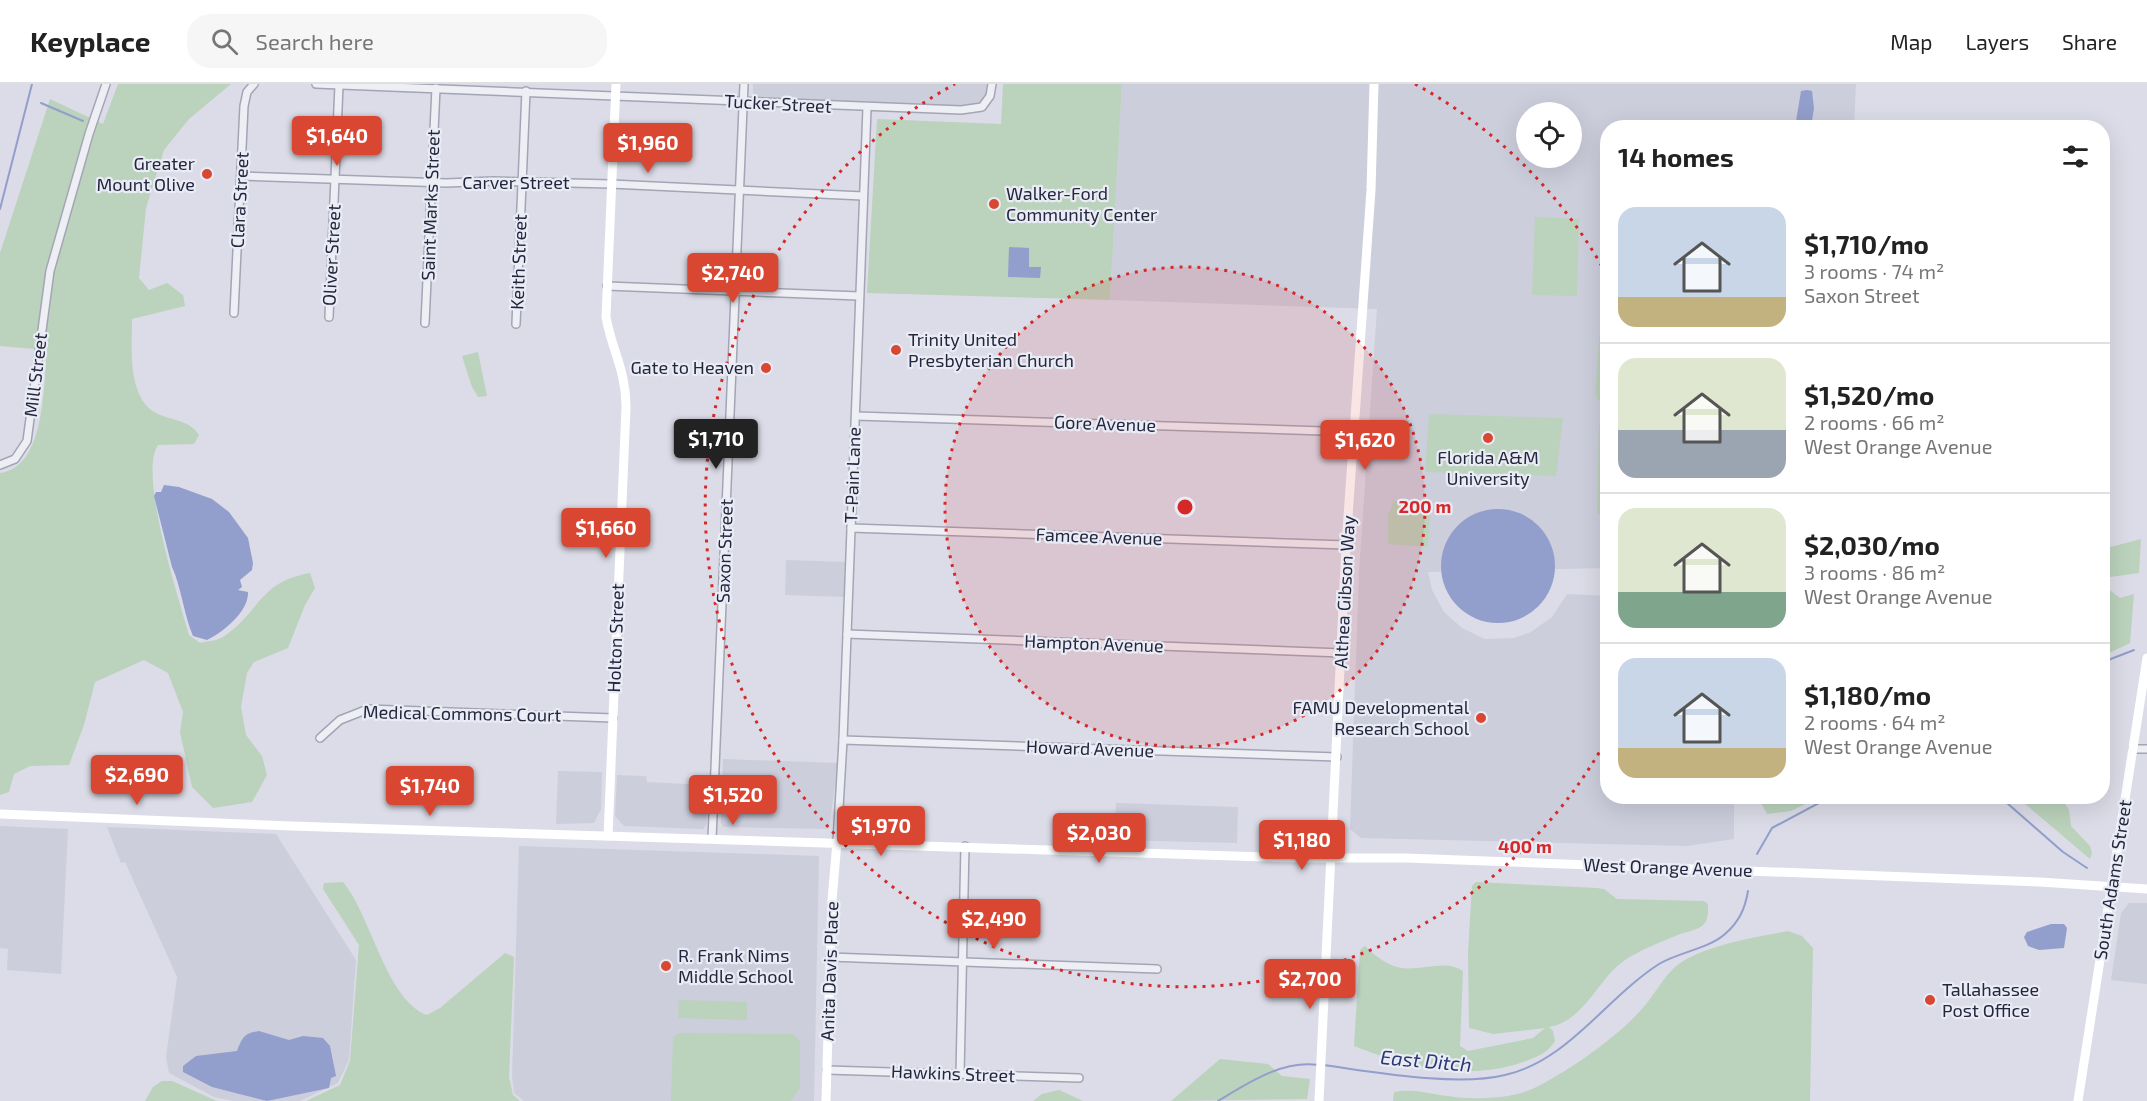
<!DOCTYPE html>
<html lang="en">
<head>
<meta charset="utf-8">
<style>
	body { margin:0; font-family:"Exo 2",sans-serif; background:#f6f6f6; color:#222; height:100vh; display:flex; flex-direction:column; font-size:22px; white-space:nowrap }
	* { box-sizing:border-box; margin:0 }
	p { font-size:20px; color:#767676 }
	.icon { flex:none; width:33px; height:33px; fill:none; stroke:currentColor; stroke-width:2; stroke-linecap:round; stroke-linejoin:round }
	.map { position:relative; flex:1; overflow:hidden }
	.details { position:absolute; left:1600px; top:36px; width:510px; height:684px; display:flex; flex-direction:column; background:#fff; border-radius:24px; box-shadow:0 6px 24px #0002 }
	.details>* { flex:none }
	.tools { position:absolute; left:1516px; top:18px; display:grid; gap:12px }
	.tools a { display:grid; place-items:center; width:66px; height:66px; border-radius:50%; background:#fff; box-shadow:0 6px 24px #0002; font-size:30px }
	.price { position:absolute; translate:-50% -51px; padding:0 14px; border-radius:6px; background:#d94733; color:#fff; font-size:20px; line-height:39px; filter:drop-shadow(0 2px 3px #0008) }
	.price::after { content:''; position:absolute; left:50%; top:36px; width:18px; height:14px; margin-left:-9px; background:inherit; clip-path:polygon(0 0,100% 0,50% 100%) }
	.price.current { background:#222; color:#fff }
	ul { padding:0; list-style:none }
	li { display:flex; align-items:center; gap:18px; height:150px; padding:0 18px }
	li+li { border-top:2px solid #e0e0e0 }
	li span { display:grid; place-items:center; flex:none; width:168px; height:120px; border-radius:18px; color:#555 }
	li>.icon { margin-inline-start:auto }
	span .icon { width:72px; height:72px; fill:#fffc; stroke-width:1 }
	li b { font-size:26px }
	h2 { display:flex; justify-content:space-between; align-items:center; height:72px; padding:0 18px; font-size:26px }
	header { display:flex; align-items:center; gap:36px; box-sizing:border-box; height:84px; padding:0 30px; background:#fff; border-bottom:2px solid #e0e0e0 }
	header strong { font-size:28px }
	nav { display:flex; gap:33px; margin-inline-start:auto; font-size:21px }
	.search { width:420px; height:54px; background:#f6f6f6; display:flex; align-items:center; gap:15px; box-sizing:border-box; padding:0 21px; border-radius:24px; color:#767676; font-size:22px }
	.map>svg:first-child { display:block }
	.built { fill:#cdcedc; fill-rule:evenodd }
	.green { fill:#bbd2bc }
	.water { fill:#929ecb }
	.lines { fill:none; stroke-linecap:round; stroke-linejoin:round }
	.stream { stroke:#929ecb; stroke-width:2 }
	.street-casing { stroke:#a4a5b4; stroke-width:10 }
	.street { stroke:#eeeef5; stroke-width:7 }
	.secondary { stroke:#fff; stroke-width:9 }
	.ring { fill:none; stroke:#d62828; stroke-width:3; stroke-dasharray:3 6 }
	.poi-dot { fill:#d94733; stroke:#eaecf5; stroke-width:2 }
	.labels { text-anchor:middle; stroke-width:4.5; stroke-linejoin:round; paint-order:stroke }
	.street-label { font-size:18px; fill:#24263e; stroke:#eaecf5 }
	.poi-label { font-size:18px; fill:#24263e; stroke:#eaecf5; text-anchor:start }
	.water-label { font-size:20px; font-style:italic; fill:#2b3875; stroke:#eaecf5 }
	.centre { fill:#d62828; stroke:#eaecf5; stroke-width:3 }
	.ring-label { font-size:18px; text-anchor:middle; font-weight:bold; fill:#d62828; stroke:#eaecf5; stroke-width:4.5; stroke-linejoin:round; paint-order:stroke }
</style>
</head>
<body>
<header>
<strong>Keyplace</strong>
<div class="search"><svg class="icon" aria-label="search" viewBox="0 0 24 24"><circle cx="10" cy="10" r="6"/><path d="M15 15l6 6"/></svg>Search here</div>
<nav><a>Map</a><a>Layers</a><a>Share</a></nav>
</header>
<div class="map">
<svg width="2147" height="1017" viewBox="0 0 2147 1017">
	<rect width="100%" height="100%" fill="#dbdce7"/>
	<g class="built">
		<polygon points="753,0 989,0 987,12 979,20 954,22 756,16 753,14"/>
		<path d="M1122,0H1856L1854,43L1608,44V484L1428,488L1432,506L1444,528L1462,544L1485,555L1514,554L1531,548L1552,533L1567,510L1608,512V712L1734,713V755L1687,762L1361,754L1350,745L1359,488L1377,225L1110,216ZM1527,28H1572V74H1527Z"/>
		<polygon points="786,476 845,478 844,513 785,511"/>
		<polygon points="723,675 838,679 829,745 723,743 721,739"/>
		<polygon points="558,687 602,688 601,725 594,739 556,740"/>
		<polygon points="617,691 646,692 647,698 706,701 707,740 703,745 624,742 615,732"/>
		<polygon points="1116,719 1238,723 1237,759 1114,756"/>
		<polygon points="0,742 68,745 61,890 7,886 8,865 0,864"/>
		<polygon points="107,743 276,750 356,876 349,976 338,999 300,1017 233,1017 214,1013 169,989 166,973 177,893 125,778 121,779"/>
		<polygon points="519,762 819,772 814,1017 524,1017 514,1009 512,992"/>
		<polygon points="2129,819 2147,819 2147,900 2111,896 2121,829"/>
	</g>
	<g class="green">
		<path d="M118,0H231L189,35L164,66L146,124L139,194L149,206L167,199L183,211L185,222L132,235C132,266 126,321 163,332C177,337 191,338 199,351L194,360L158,361C138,390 179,515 189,551L200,559C207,557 217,557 223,553C260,529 258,498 310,489L315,504L305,521L288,564L254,578L247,589L241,623L246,651L262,672L267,691L252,718L213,724L192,703L180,648L183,628L168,589L144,576L95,598L84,641L69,681L30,682L14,690L9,708L0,711V389C46,383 43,301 47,266L0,262V169L50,15L103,40Z"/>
		<polygon points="1003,0 1122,0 1110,216 867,209 877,35 1001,40"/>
		<polygon points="1535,133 1579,135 1577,212 1532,211"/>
		<polygon points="1604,189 1608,190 1608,320 1602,320 1595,311"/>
		<polygon points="478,268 487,312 478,313 472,303 462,272"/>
		<polygon points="1429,330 1563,334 1556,392 1425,388"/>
		<polygon points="1605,336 1608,336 1606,432 1597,430 1599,341"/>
		<polygon points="1394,417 1431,420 1428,463 1388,460 1388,431"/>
		<polygon points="2141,455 2139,489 2103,494 2103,465"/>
		<polygon points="2107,504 2120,514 2134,510 2130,559 2103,572 2103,518"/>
		<polygon points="1758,713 1758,712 1820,713 1791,727 1767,730"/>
		<polygon points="2017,713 2061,713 2069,726 2071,742 2090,762 2092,769 2090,775"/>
		<path d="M343,798C371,831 386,916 427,931L440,924L505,869L514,873L509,993L513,1011L520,1017H306L340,1001L350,977L359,861L323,805L324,799Z"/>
		<path d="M1476,798L1597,804L1604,805L1617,815L1704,817L1708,820C1708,827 1709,837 1702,842C1696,846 1687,848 1680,850C1661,858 1642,865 1625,876C1598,894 1585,937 1549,943L1553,947L1555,957C1548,969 1538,972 1526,977C1471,998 1407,983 1354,962L1360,866L1365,862C1375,872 1388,882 1402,884C1422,887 1445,875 1463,887L1460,962L1468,967L1533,954L1545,944L1493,950L1469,944L1468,869L1472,802Z"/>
		<path d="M1788,847L1802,852L1813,864L1810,1017H1393L1394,1008C1413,1004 1429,1010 1448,1012C1471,1016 1508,1015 1530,1006C1564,991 1616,954 1641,926C1653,913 1662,895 1675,883C1699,862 1757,853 1788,847Z"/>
		<polygon points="679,916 747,918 747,936 678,934"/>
		<polygon points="678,949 794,950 800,957 800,1004 791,1017 671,1017 673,954"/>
		<polygon points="1220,975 1268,980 1282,992 1310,995 1307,1015 1171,1017"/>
		<polygon points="162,997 172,997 217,1017 145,1017 153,1003"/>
		<polygon points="1059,1006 1083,1017 1033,1017 1042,1010"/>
	</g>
	<g class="water">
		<polygon points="1807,6 1812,7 1814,24 1811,43 1795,43 1801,7"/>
		<polygon points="1009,163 1029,164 1029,183 1041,183 1040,194 1008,193"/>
		<path d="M164,401L179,403L212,415L229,428L248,454L253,479L252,486L240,496L242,503L238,506L248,508C249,528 222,549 207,556L193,552C184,531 181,502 172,483L154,412L156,408H161Z"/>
		<circle cx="1498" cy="482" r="57"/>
		<polygon points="2051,840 2064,840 2067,844 2064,864 2039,866 2028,862 2024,853 2027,848"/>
		<path d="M259,947L289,956L303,952L323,954L330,962L336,992L331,994L329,1004L267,1017L212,1003L183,988V982L196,972L237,967C242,954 244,949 259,947Z"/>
	</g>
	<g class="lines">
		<g class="stream">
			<polyline points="41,19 83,37"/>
			<polyline points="0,125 32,0"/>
			<polyline points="2103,578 2134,566"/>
			<polyline points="1999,712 2063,768 2087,784"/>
			<polyline points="1757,770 1772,744 1832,712"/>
			<path d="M1323,981C1375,988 1456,1003 1505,991C1568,977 1606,914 1659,880C1679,868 1708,865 1725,850C1739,838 1745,825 1748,807"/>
			<path d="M1218,1017C1248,999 1282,976 1318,981"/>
		</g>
		<g class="street-casing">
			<g id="street">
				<polyline points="316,0 961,26 982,23 990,12 992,0"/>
				<polyline points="241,92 447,99 493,97 611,100 863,112"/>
				<polyline points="607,202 859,212"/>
				<polyline points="234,229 244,22 247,8 254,0"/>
				<polyline points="329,233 339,1"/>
				<polyline points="425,239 436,4"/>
				<polyline points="516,240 526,7"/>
				<polyline points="856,332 1354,348"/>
				<polyline points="0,381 15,375 27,357 50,187 89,50 106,0"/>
				<polyline points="851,444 1346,461"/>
				<polyline points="847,550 1342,569"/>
				<polyline points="320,654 340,636 368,625 613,634"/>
				<polyline points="843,656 1337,673"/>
				<polyline points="2133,665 2147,665"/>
				<polyline points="712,755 744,0"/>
				<polyline points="837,758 843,656 867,24"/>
				<polyline points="830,873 1157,885"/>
				<polyline points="827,986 1079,994"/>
				<polyline points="960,990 965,762"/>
			</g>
		</g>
		<use href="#street" class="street"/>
		<g class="secondary">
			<polyline points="0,730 291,742 1297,774 1406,774 2040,798 2147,805"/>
			<path d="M608,752L626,323C626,286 612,267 606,233L616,0"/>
			<polyline points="826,1017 832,816 837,758"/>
			<polyline points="1319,1017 1346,461 1371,106 1374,0"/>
			<polyline points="2078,1017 2147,574"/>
		</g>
	</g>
	<circle cx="1185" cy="423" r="240" fill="#d62828" fill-opacity=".12"/>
	<g class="ring">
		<circle cx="1185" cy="423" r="240"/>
		<path d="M1608 653A481 481 0 1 1 955 0M1415 0A481 481 0 0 1 1608 193"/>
	</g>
	<g class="poi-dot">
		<circle cx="207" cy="90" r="6"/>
		<circle cx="994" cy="120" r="6"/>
		<circle cx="896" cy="266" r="6"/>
		<circle cx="766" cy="284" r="6"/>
		<circle cx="1488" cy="354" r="6"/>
		<circle cx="1481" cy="634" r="6"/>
		<circle cx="666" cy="882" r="6"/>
		<circle cx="1930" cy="916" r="6"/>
	</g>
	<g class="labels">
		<g class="street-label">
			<text transform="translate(778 20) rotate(3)" y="6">Tucker Street</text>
			<text x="516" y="105">Carver Street</text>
			<text transform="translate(240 116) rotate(-87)" y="6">Clara Street</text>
			<text transform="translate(431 121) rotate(-88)" y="6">Saint Marks Street</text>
			<text transform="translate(332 171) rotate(-87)" y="6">Oliver Street</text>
			<text transform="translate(519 178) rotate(-88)" y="6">Keith Street</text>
			<text transform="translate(36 291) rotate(-83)" y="6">Mill Street</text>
			<text transform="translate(1105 340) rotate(2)" y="6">Gore Avenue</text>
			<text transform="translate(853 391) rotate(-88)" y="6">T-Pain Lane</text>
			<text transform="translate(1099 453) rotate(2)" y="6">Famcee Avenue</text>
			<text transform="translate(725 467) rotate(-88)" y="6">Saxon Street</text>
			<text transform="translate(1345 508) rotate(-87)" y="6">Althea Gibson Way</text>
			<text transform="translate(616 554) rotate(-88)" y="6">Holton Street</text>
			<text transform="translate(1094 560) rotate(2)" y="6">Hampton Avenue</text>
			<text transform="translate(462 630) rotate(1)" y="6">Medical Commons Court</text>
			<text transform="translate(1090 665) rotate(2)" y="6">Howard Avenue</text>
			<text transform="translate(1668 784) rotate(2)" y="6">West Orange Avenue</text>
			<text transform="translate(2113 796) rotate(-81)" y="6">South Adams Street</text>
			<text transform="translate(830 887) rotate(-88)" y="6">Anita Davis Place</text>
			<text transform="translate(953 990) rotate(2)" y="6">Hawkins Street</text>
		</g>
		<g class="poi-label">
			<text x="195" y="86" text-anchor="end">Greater<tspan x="195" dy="21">Mount Olive</tspan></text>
			<text x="1006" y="116">Walker-Ford<tspan x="1006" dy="21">Community Center</tspan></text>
			<text x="908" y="262">Trinity United<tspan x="908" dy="21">Presbyterian Church</tspan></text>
			<text x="754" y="290" text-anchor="end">Gate to Heaven</text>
			<text x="1488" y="380" text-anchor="middle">Florida A&amp;M<tspan x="1488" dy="21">University</tspan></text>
			<text x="1469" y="630" text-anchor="end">FAMU Developmental<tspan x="1469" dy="21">Research School</tspan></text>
			<text x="678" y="878">R. Frank Nims<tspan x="678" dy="21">Middle School</tspan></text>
			<text x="1942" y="912">Tallahassee<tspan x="1942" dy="21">Post Office</tspan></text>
		</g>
		<g class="water-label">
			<text transform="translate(1426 977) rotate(5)" y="7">East Ditch</text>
		</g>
	</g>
	<circle cx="1185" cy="423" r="9" class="centre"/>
	<g class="ring-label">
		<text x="1425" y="429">200 m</text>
		<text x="1525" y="769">400 m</text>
	</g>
</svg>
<div class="tools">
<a><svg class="icon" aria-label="locate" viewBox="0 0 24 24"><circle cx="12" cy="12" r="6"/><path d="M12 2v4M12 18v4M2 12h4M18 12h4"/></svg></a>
</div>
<b class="price" style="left:337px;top:83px">$1,640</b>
<b class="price" style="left:648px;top:90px">$1,960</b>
<b class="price" style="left:733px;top:220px">$2,740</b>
<b class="price current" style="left:716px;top:386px">$1,710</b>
<b class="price" style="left:1365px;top:387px">$1,620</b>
<b class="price" style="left:606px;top:475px">$1,660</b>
<b class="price" style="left:137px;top:722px">$2,690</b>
<b class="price" style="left:430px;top:733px">$1,740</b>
<b class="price" style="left:733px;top:742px">$1,520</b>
<b class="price" style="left:881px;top:773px">$1,970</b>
<b class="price" style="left:1099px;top:780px">$2,030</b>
<b class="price" style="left:1302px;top:787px">$1,180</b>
<b class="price" style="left:994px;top:866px">$2,490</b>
<b class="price" style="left:1310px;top:926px">$2,700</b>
<section class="details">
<h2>14 homes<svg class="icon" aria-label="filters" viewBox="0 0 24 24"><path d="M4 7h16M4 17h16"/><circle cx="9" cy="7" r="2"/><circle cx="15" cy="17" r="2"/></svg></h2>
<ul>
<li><span style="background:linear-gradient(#c9d6e8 75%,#c2b280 0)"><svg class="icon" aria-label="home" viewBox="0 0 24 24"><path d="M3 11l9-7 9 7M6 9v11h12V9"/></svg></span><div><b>$1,710/mo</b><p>3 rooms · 74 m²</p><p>Saxon Street</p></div></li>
<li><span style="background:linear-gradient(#dfe7d0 60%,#9aa5b1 0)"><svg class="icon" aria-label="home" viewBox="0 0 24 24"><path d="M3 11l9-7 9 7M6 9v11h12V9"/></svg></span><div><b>$1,520/mo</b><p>2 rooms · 66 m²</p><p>West Orange Avenue</p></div></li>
<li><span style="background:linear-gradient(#dfe7d0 70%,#7fa58c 0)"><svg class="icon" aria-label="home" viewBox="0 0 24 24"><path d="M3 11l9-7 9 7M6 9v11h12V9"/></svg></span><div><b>$2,030/mo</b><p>3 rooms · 86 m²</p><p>West Orange Avenue</p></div></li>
<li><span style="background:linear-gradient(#c9d6e8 75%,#c2b280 0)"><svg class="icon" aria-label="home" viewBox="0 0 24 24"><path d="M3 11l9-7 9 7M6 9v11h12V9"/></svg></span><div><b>$1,180/mo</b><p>2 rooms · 64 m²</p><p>West Orange Avenue</p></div></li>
</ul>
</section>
</div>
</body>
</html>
